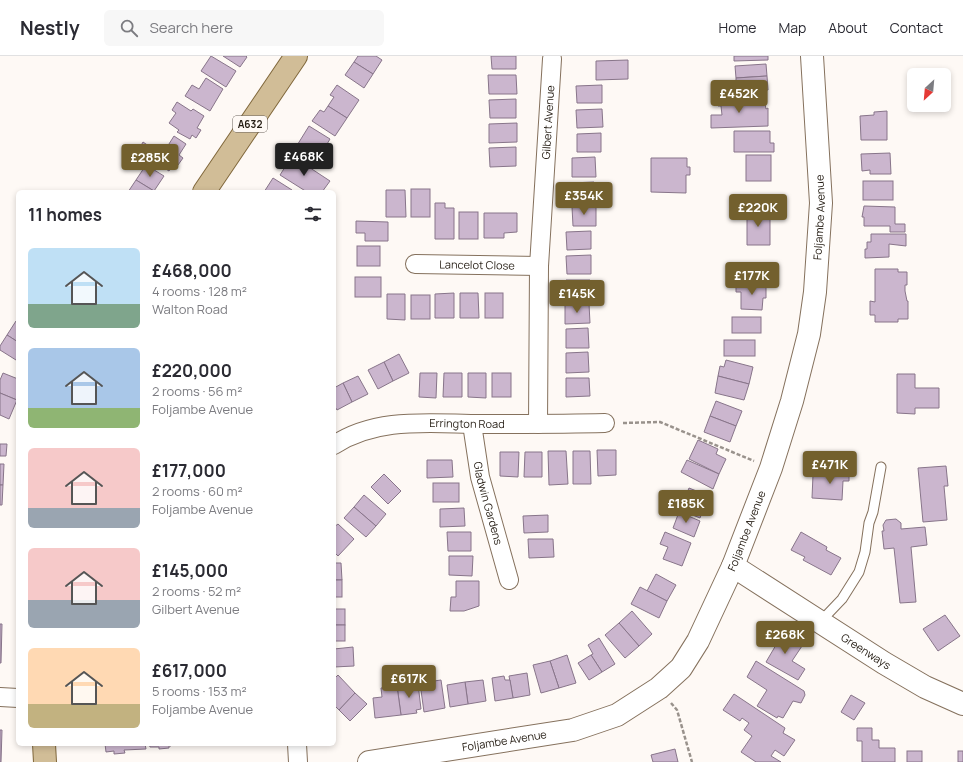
<!DOCTYPE html>
<html lang="en">
<head>
<meta charset="utf-8">
<style>
	body { margin:0; font-family:Manrope,sans-serif; background:#f7f7f7; color:#2b2b33; height:100vh; display:flex; flex-direction:column; font-size:15px; white-space:nowrap }
	* { box-sizing:border-box; margin:0 }
	p { font-size:13px; color:#7c7c81 }
	.icon { flex:none; width:22px; height:22px; fill:none; stroke:currentColor; stroke-width:2; stroke-linecap:round; stroke-linejoin:round }
	.map { position:relative; flex:1; overflow:hidden }
	.side { position:absolute; left:16px; top:134px; width:320px; height:556px; display:flex; flex-direction:column; background:#fff; border-radius:6px; box-shadow:0 2px 6px #0003 }
	.side>* { flex:none }
	.needle { width:26px; rotate:206deg }
	.fabs { position:absolute; left:907px; top:12px; display:grid; gap:8px }
	.fabs a { display:grid; place-items:center; width:44px; height:44px; border-radius:6px; background:#fff; box-shadow:0 2px 6px #0003; font-size:20px }
	.price { position:absolute; translate:-50% -34px; padding:0 9px; border-radius:4px; background:#73602e; color:#fff; font-size:13px; line-height:26px; filter:drop-shadow(0 1px 2px #0008) }
	.price::after { content:''; position:absolute; left:50%; top:24px; width:12px; height:9px; margin-left:-6px; background:inherit; clip-path:polygon(0 0,100% 0,50% 100%) }
	.price.active { background:#222; color:#fff }
	ul { padding:0; list-style:none }
	li { display:flex; align-items:center; gap:12px; height:100px; padding:0 12px }
	li span { display:grid; place-items:center; flex:none; width:112px; height:80px; border-radius:6px; color:#555 }
	li>.icon { margin-inline-start:auto }
	span .icon { width:48px; height:48px; fill:#fffc; stroke-width:1 }
	li b { font-size:17px }
	h2 { display:flex; justify-content:space-between; align-items:center; height:48px; padding:0 12px; font-size:17px }
	header { display:flex; align-items:center; gap:24px; box-sizing:border-box; height:56px; padding:0 20px; background:#fff; border-bottom:1px solid #e1e1e2 }
	header strong { font-size:19px }
	nav { display:flex; gap:22px; margin-inline-start:auto; font-size:14px }
	.search { width:280px; height:36px; background:#f7f7f7; display:flex; align-items:center; gap:10px; box-sizing:border-box; padding:0 14px; border-radius:6px; color:#7c7c81; font-size:15px }
	.map>svg:first-child { display:block }
	.building { fill:#cbb6ce; stroke:#88758a }
	.lines { fill:none; stroke-linecap:round; stroke-linejoin:round }
	.lane-casing { stroke:#85715d; stroke-width:11 }
	.street-casing { stroke:#85715d; stroke-width:20 }
	.secondary-casing { stroke:#85715d; stroke-width:24 }
	.primary-casing { stroke:#81683c; stroke-width:24 }
	.path { stroke:#99928c; stroke-width:2.5; stroke-dasharray:4 2; stroke-linecap:butt }
	.lane { stroke:#fff; stroke-width:9 }
	.street { stroke:#fff; stroke-width:18 }
	.secondary { stroke:#fff; stroke-width:22 }
	.primary { stroke:#d1bd97; stroke-width:22 }
	.labels { text-anchor:middle; stroke-width:3.5; stroke-linejoin:round; paint-order:stroke }
	.shield { fill:#fef9f5; stroke:#665f58; stroke-width:1 }
	.shield-label { font-size:10px; font-weight:bold; fill:#251d14 }
	.street-label { font-size:11px; fill:#251d14; stroke:#fef9f5 }
</style>
</head>
<body>
<header>
<strong>Nestly</strong>
<div class="search"><svg class="icon" aria-label="search" viewBox="0 0 24 24"><circle cx="10" cy="10" r="6"/><path d="M15 15l6 6"/></svg>Search here</div>
<nav><a>Home</a><a>Map</a><a>About</a><a>Contact</a></nav>
</header>
<div class="map">
<svg width="963" height="706" viewBox="0 0 963 706">
	<rect width="100%" height="100%" fill="#fef9f5"/>
	<g class="building">
		<polygon points="211,0 236,15 226,31 201,15"/>
		<polygon points="223,0 246,0 247,1 240,11"/>
		<polygon points="358,0 376,0 382,4 373,18 354,6"/>
		<polygon points="491,0 516,0 516,13 492,13"/>
		<polygon points="734,0 768,0 768,4 734,5"/>
		<polygon points="628,4 628,23 596,24 596,5"/>
		<polygon points="354,6 373,18 364,32 345,19"/>
		<polygon points="766,8 767,20 736,22 735,10"/>
		<polygon points="488,19 516,19 517,38 489,38"/>
		<polygon points="767,20 768,34 736,36 736,22"/>
		<polygon points="206,22 223,33 210,55 185,40 192,29 199,33"/>
		<polygon points="337,29 359,44 347,62 328,50 334,41 330,39"/>
		<polygon points="602,29 602,47 577,47 576,30"/>
		<polygon points="718,41 740,41 740,49 765,48 766,53 768,52 768,70 711,72 711,59 722,59 721,50 718,50"/>
		<polygon points="516,43 516,62 490,62 489,44"/>
		<polygon points="177,46 191,55 193,53 204,60 197,72 201,74 196,82 192,79 190,83 177,76 179,74 169,67 176,57 172,54"/>
		<polygon points="328,50 347,62 335,80 312,65 320,54 324,56"/>
		<polygon points="602,53 603,71 577,72 576,54"/>
		<polygon points="887,55 887,84 861,84 860,60 874,59 874,56"/>
		<polygon points="517,67 517,86 489,87 489,68"/>
		<polygon points="309,70 330,83 317,105 296,91"/>
		<polygon points="734,75 770,75 770,87 774,87 774,96 734,96"/>
		<polygon points="601,77 601,96 577,96 577,78"/>
		<polygon points="174,80 186,88 179,99 183,102 178,109 174,106 169,115 138,95 143,86 162,99"/>
		<polygon points="516,91 516,110 490,111 489,92"/>
		<polygon points="890,97 891,118 870,118 870,114 862,115 861,98"/>
		<rect x="746" y="99" width="25" height="26"/>
		<polygon points="292,100 330,125 322,136 307,136 280,119"/>
		<polygon points="595,101 596,121 572,121 572,102"/>
		<polygon points="651,102 687,102 687,111 690,111 690,119 686,119 686,137 651,136"/>
		<polygon points="146,109 164,120 154,135 136,124"/>
		<polygon points="273,122 292,134 290,136 264,136"/>
		<polygon points="136,124 154,135 154,136 128,136"/>
		<rect x="863" y="125" width="30" height="19"/>
		<polygon points="594,126 595,145 572,146 571,127"/>
		<rect x="411" y="133" width="19" height="28"/>
		<polygon points="386,134 405,134 406,161 386,161"/>
		<polygon points="435,147 445,147 445,152 454,152 454,183 435,183"/>
		<polygon points="864,150 895,151 895,168 905,168 905,176 890,176 890,170 864,170 864,161 862,161"/>
		<polygon points="572,151 596,151 596,170 573,170"/>
		<polygon points="751,151 762,151 762,161 770,161 770,189 747,189 747,161 751,161"/>
		<rect x="459" y="156" width="19" height="27"/>
		<polygon points="484,157 517,157 517,176 504,177 504,182 484,182"/>
		<polygon points="356,165 388,166 388,185 365,185 365,177 356,177"/>
		<polygon points="591,175 591,193 567,194 566,176"/>
		<polygon points="871,178 906,178 906,190 889,188 889,201 865,202 865,193 867,193 867,186 871,186"/>
		<rect x="357" y="190" width="23" height="20"/>
		<polygon points="591,199 591,218 567,218 566,200"/>
		<polygon points="875,213 898,213 898,216 907,216 907,229 905,229 905,235 907,245 908,245 908,263 898,263 898,266 875,266 875,259 870,259 870,245 875,246"/>
		<rect x="355" y="221" width="26" height="20"/>
		<polygon points="566,224 590,224 591,242 567,243"/>
		<polygon points="736,228 766,228 766,242 763,242 762,254 741,253 741,236 736,236"/>
		<polygon points="454,237 454,262 435,262 435,238"/>
		<polygon points="460,237 478,237 479,262 460,262"/>
		<rect x="485" y="237" width="18" height="25"/>
		<polygon points="387,238 405,238 405,264 387,263"/>
		<rect x="411" y="239" width="19" height="24"/>
		<polygon points="565,248 589,248 590,267 565,268"/>
		<rect x="732" y="261" width="29" height="16"/>
		<polygon points="16,265 18,266 18,286 7,279"/>
		<polygon points="588,272 589,292 566,292 566,273"/>
		<polygon points="7,279 18,286 18,301 16,304 0,294 0,290"/>
		<rect x="724" y="284" width="31" height="16"/>
		<polygon points="588,296 589,316 566,317 566,297"/>
		<polygon points="399,298 409,317 393,325 384,306"/>
		<polygon points="726,304 753,311 749,328 718,320 720,310 724,311"/>
		<polygon points="384,306 393,325 378,333 368,314"/>
		<polygon points="3,317 18,323 17,344 0,337 0,324"/>
		<polygon points="420,317 437,317 436,342 419,341"/>
		<polygon points="444,317 462,317 462,341 443,341"/>
		<polygon points="468,317 486,317 486,342 468,341"/>
		<rect x="492" y="317" width="19" height="24"/>
		<polygon points="897,318 915,318 915,332 939,332 939,352 915,352 915,358 897,357"/>
		<polygon points="358,320 368,338 352,346 343,327"/>
		<polygon points="718,320 749,328 744,344 715,337"/>
		<polygon points="566,322 589,322 590,340 566,341"/>
		<polygon points="343,327 352,346 337,354 334,349 334,332"/>
		<polygon points="0,337 17,344 9,363 0,359"/>
		<polygon points="716,345 742,355 736,370 710,360"/>
		<polygon points="710,360 736,370 730,386 704,376"/>
		<polygon points="698,384 718,393 716,398 726,403 719,418 689,403"/>
		<polygon points="0,388 7,388 6,400 0,400"/>
		<polygon points="597,394 616,394 616,419 598,420"/>
		<polygon points="548,395 566,395 568,428 549,429"/>
		<polygon points="573,395 590,395 591,428 573,428"/>
		<polygon points="500,396 519,396 518,421 500,420"/>
		<polygon points="525,396 542,396 542,421 524,421"/>
		<polygon points="427,404 452,404 453,421 427,422"/>
		<polygon points="687,404 719,418 713,433 681,416"/>
		<polygon points="0,408 4,408 3,429 0,429"/>
		<polygon points="946,410 948,430 944,430 947,464 923,466 918,412"/>
		<polygon points="830,413 849,414 849,425 843,425 842,444 812,442 813,419 830,420"/>
		<polygon points="384,418 401,435 388,448 371,431"/>
		<rect x="433" y="427" width="26" height="19"/>
		<polygon points="0,429 3,429 2,449 0,449"/>
		<polygon points="689,432 699,436 697,442 706,446 700,462 680,454"/>
		<polygon points="364,439 386,458 376,470 354,451"/>
		<polygon points="354,451 376,470 366,481 344,462"/>
		<polygon points="464,452 465,470 440,471 440,453"/>
		<polygon points="679,456 700,465 694,481 673,472"/>
		<polygon points="548,459 548,476 524,477 523,460"/>
		<polygon points="896,463 901,467 901,473 925,471 927,489 911,491 916,546 900,547 894,492 884,493 882,475 884,475 883,469 886,464"/>
		<polygon points="338,468 354,483 338,500 334,496 334,471"/>
		<polygon points="447,476 471,476 471,495 448,495"/>
		<polygon points="665,476 691,487 682,510 663,503 668,491 660,488"/>
		<polygon points="801,476 827,491 826,494 841,502 831,519 803,504 805,501 791,494"/>
		<polygon points="528,483 553,483 554,501 529,502"/>
		<polygon points="449,500 473,500 472,520 449,519"/>
		<polygon points="334,507 341,507 342,524 334,524"/>
		<polygon points="656,518 676,529 667,545 647,535"/>
		<rect x="334" y="524" width="8" height="17"/>
		<polygon points="456,525 479,525 479,550 464,555 450,555 451,541 456,541"/>
		<polygon points="640,531 667,545 659,562 631,548"/>
		<rect x="334" y="553" width="11" height="16"/>
		<polygon points="632,555 652,578 639,590 619,567"/>
		<polygon points="945,559 960,580 938,595 923,573"/>
		<polygon points="619,567 639,590 625,602 605,579"/>
		<polygon points="0,568 2,568 1,607 0,607"/>
		<rect x="334" y="569" width="11" height="16"/>
		<polygon points="775,574 802,590 792,605 805,613 798,624 766,606 776,589 769,584"/>
		<polygon points="599,582 615,608 602,616 591,599 593,598 588,589"/>
		<polygon points="353,591 354,610 334,611 334,593"/>
		<polygon points="567,599 576,627 559,632 550,605"/>
		<polygon points="591,599 602,616 589,624 578,607"/>
		<polygon points="550,605 559,632 541,637 533,609"/>
		<polygon points="756,605 804,635 805,639 801,647 793,645 783,662 778,660 777,662 757,650 767,634 747,621"/>
		<polygon points="527,617 530,639 513,642 509,620"/>
		<polygon points="338,619 355,637 339,654 334,649 334,623"/>
		<polygon points="504,620 505,624 510,624 513,642 495,645 492,622"/>
		<polygon points="441,624 445,652 424,656 420,627"/>
		<polygon points="483,624 486,645 468,648 465,626"/>
		<polygon points="465,626 468,648 450,651 447,629"/>
		<polygon points="418,628 421,653 416,654 417,657 401,659 397,630"/>
		<polygon points="397,630 401,659 375,662 373,642 382,641 381,632"/>
		<polygon points="355,637 367,648 350,665 339,654"/>
		<polygon points="734,638 785,672 783,677 795,684 784,700 775,694 771,700 781,706 756,706 741,696 752,680 744,674 749,667 742,662 740,665 723,654"/>
		<polygon points="851,639 865,647 854,664 841,656"/>
		<polygon points="857,672 872,672 872,684 879,684 879,692 895,692 895,706 862,706 862,685 857,685"/>
		<polygon points="0,674 2,674 1,706 0,706"/>
		<polygon points="105,688 145,688 146,693 124,694 125,697 114,698 114,695 106,696"/>
		<polygon points="149,688 171,688 171,690 169,690 169,692 159,693 159,691 150,691"/>
		<polygon points="675,693 678,706 653,706 651,699"/>
		<rect x="907" y="695" width="15" height="11"/>
		<rect x="958" y="695" width="5" height="11"/>
	</g>
	<g class="lines">
		<g class="lane-casing">
			<polyline id="lane" points="821,565 842,543 859,516 865,496 869,467 873,456 881,411"/>
		</g>
		<g class="street-casing">
			<g id="street">
				<path id="s1" d="M415,208L539,210"/>
				<path id="s2" d="M472,368L480,421L509,524"/>
				<path id="s3" d="M538,368L539,210L552,3"/>
				<path id="s4" d="M334,389C378,360 432,368 482,368C523,368 564,368 605,367"/>
				<polyline points="0,641 18,642"/>
				<polyline points="297,688 298,706"/>
			</g>
		</g>
		<g class="secondary-casing">
			<g id="secondary">
				<path id="s5" d="M733,510L884,607L925,631L963,648"/>
				<path id="s6" d="M369,706L573,674L617,659L659,632L681,612L698,585L733,510L771,412L792,345L809,278L815,236L821,147L812,0"/>
			</g>
		</g>
		<g class="primary-casing">
			<g id="primary">
				<polyline points="204,136 296,0"/>
				<polyline points="44,688 45,706"/>
			</g>
		</g>
		<g class="path">
			<polyline points="623,367 660,366 754,405"/>
			<polyline points="671,647 677,654 692,706"/>
		</g>
		<use href="#lane" class="lane"/>
		<use href="#street" class="street"/>
		<use href="#secondary" class="secondary"/>
		<use href="#primary" class="primary"/>
	</g>
	<g class="labels">
		<rect class="shield" x="233" y="60" width="34" height="16" rx="3"/>
		<g class="shield-label">
			<text x="250" y="72">A632</text>
		</g>
		<g class="street-label">
			<text dy="4" stroke="none"><textPath href="#s3" startOffset="302">Gilbert Avenue</textPath></text>
			<text dy="4" stroke="none"><textPath href="#s6" startOffset="809">Foljambe Avenue</textPath></text>
			<text dy="4" stroke="none"><textPath href="#s1" startOffset="62">Lancelot Close</textPath></text>
			<text dy="4" stroke="none"><textPath href="#s4" startOffset="137">Errington Road</textPath></text>
			<text dy="4" stroke="none"><textPath href="#s2" startOffset="81">Gladwin Gardens</textPath></text>
			<text dy="4" stroke="none"><textPath href="#s6" startOffset="485">Foljambe Avenue</textPath></text>
			<text dy="4" stroke="none"><textPath href="#s5" startOffset="158">Greenways</textPath></text>
			<text dy="4" stroke="none"><textPath href="#s6" startOffset="137">Foljambe Avenue</textPath></text>
		</g>
	</g>
</svg>
<div class="fabs">
<a><svg class="needle" viewBox="-14 -14 28 28"><path d="M0-13l5 13h-10z" fill="#e53935"/><path d="M0 13l5-13h-10z" fill="#7c7c81"/></svg></a>
</div>
<b class="price" style="left:739px;top:58px">£452K</b>
<b class="price active" style="left:304px;top:121px">£468K</b>
<b class="price" style="left:150px;top:122px">£285K</b>
<b class="price" style="left:584px;top:160px">£354K</b>
<b class="price" style="left:758px;top:172px">£220K</b>
<b class="price" style="left:752px;top:240px">£177K</b>
<b class="price" style="left:577px;top:258px">£145K</b>
<b class="price" style="left:830px;top:429px">£471K</b>
<b class="price" style="left:686px;top:468px">£185K</b>
<b class="price" style="left:785px;top:599px">£268K</b>
<b class="price" style="left:409px;top:643px">£617K</b>
<section class="side">
<h2>11 homes<svg class="icon" aria-label="filters" viewBox="0 0 24 24"><path d="M4 7h16M4 17h16"/><circle cx="9" cy="7" r="2"/><circle cx="15" cy="17" r="2"/></svg></h2>
<ul>
<li><span style="background:linear-gradient(#bfe0f5 70%,#7fa58c 0)"><svg class="icon" aria-label="home" viewBox="0 0 24 24"><path d="M3 11l9-7 9 7M6 9v11h12V9"/></svg></span><div><b>£468,000</b><p>4 rooms · 128 m²</p><p>Walton Road</p></div></li>
<li><span style="background:linear-gradient(#a9c7e8 75%,#8fb573 0)"><svg class="icon" aria-label="home" viewBox="0 0 24 24"><path d="M3 11l9-7 9 7M6 9v11h12V9"/></svg></span><div><b>£220,000</b><p>2 rooms · 56 m²</p><p>Foljambe Avenue</p></div></li>
<li><span style="background:linear-gradient(#f6c9c9 75%,#9aa5b1 0)"><svg class="icon" aria-label="home" viewBox="0 0 24 24"><path d="M3 11l9-7 9 7M6 9v11h12V9"/></svg></span><div><b>£177,000</b><p>2 rooms · 60 m²</p><p>Foljambe Avenue</p></div></li>
<li><span style="background:linear-gradient(#f6c9c9 65%,#9aa5b1 0)"><svg class="icon" aria-label="home" viewBox="0 0 24 24"><path d="M3 11l9-7 9 7M6 9v11h12V9"/></svg></span><div><b>£145,000</b><p>2 rooms · 52 m²</p><p>Gilbert Avenue</p></div></li>
<li><span style="background:linear-gradient(#ffd9b3 70%,#c2b280 0)"><svg class="icon" aria-label="home" viewBox="0 0 24 24"><path d="M3 11l9-7 9 7M6 9v11h12V9"/></svg></span><div><b>£617,000</b><p>5 rooms · 153 m²</p><p>Foljambe Avenue</p></div></li>
</ul>
</section>
</div>
</body>
</html>
